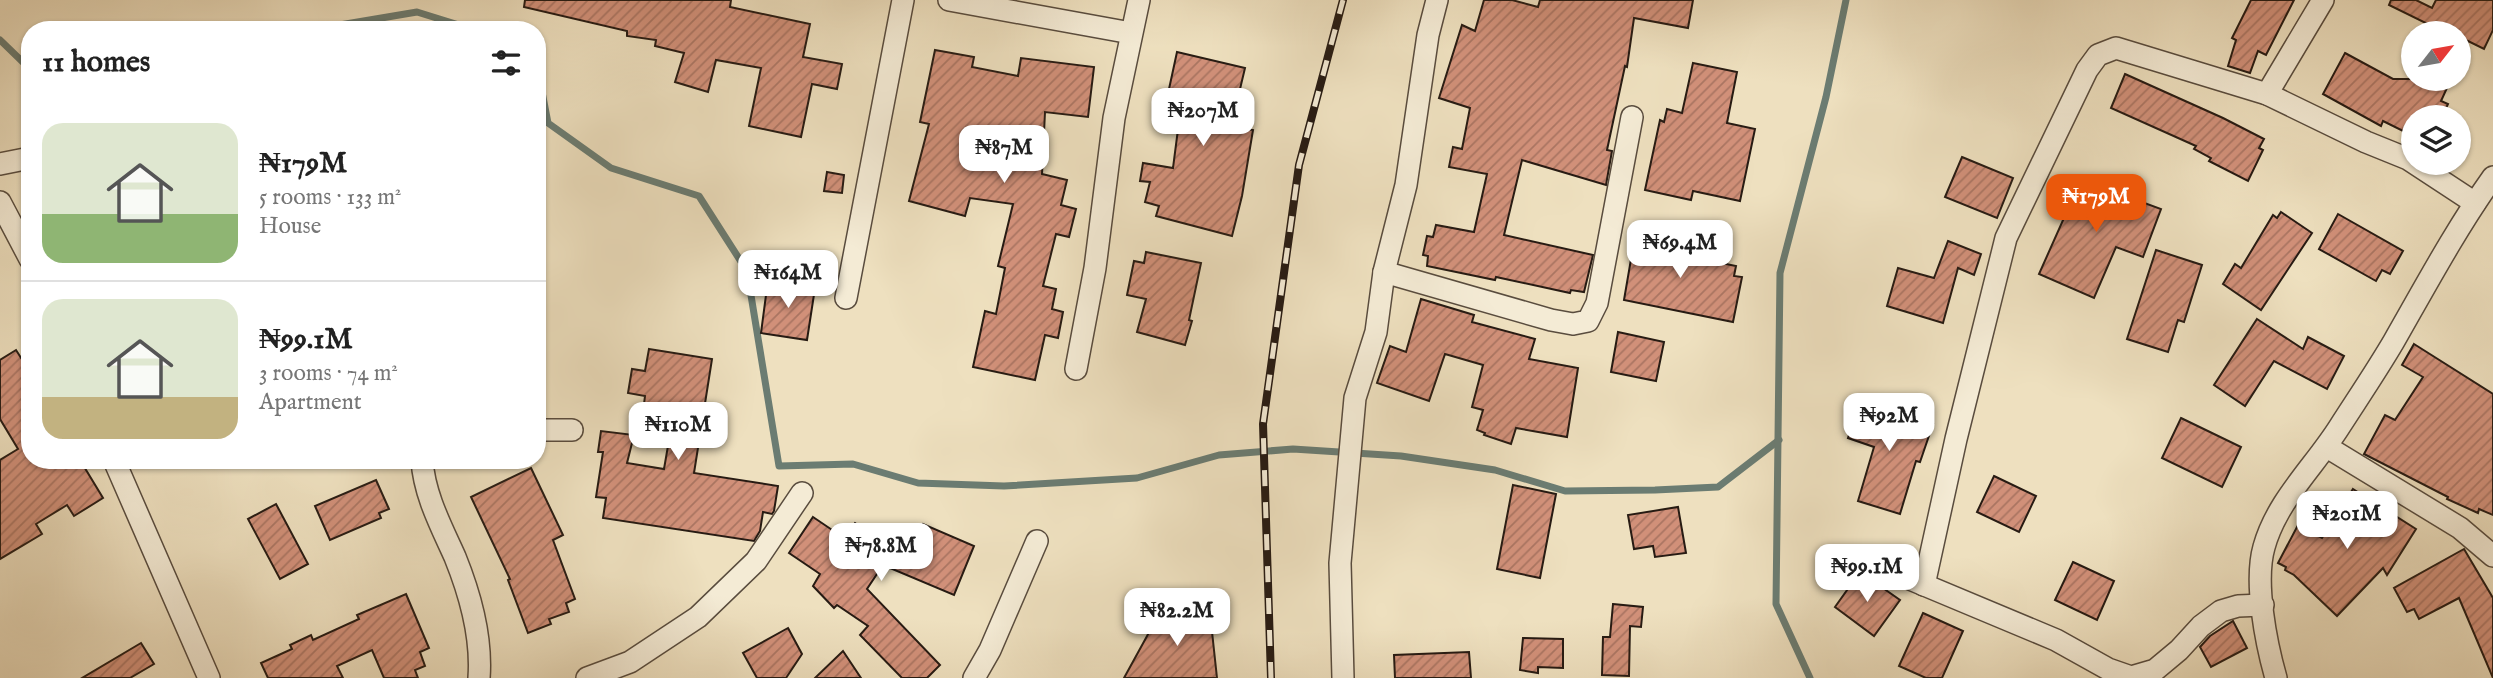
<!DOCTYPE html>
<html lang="en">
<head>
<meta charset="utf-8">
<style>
	body { margin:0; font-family:"IM FELL English",serif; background:#f6f6f6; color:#222; height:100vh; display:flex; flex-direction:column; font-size:26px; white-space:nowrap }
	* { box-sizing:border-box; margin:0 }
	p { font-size:23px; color:#767676 }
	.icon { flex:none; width:38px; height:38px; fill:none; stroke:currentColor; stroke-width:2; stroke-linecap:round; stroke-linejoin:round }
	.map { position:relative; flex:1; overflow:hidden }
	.drawer { position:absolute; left:21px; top:21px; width:525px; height:448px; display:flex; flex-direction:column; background:#fff; border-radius:28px; box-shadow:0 2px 5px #0004 }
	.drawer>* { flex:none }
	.needle { width:46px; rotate:59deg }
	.controls { position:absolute; left:2401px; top:21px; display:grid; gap:14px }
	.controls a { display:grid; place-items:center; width:70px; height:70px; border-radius:50%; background:#fff; box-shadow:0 2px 5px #0004; font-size:35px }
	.price { position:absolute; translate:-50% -60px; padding:0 16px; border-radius:14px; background:#fff; color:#222; font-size:23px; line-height:46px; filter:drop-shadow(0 2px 4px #0008) }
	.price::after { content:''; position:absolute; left:50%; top:42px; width:21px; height:16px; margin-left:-10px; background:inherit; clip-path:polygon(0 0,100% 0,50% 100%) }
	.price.current { background:#ea580c; color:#fff }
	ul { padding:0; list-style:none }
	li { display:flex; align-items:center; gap:21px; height:175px; padding:0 21px }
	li+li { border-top:2px solid #e0e0e0 }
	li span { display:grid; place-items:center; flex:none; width:196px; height:140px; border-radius:21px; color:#555 }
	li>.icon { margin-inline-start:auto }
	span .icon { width:84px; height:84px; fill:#fffc; stroke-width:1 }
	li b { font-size:30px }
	h2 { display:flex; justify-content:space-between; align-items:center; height:84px; padding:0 21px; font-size:30px }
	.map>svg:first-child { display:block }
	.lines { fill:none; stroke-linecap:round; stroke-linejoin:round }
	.stream { stroke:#6b7c72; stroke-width:7 }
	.building { fill:url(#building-hatch); stroke:#271b13; stroke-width:2 }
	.street-casing { stroke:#594c3e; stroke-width:24 }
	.street { stroke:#f4ebd5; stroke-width:21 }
	.rail-casing { stroke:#271b13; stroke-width:8 }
	.rail { stroke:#f4ebd5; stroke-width:5; stroke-dasharray:16; stroke-linecap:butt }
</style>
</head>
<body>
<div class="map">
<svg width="2493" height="678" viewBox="0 0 2493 678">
	<defs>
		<pattern id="building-hatch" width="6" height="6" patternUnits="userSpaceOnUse" patternTransform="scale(1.75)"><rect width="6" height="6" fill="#d19079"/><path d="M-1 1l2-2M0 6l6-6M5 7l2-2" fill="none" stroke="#aa7562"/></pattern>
	</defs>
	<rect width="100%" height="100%" fill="#eee0bf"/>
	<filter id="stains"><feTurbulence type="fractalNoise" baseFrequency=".00286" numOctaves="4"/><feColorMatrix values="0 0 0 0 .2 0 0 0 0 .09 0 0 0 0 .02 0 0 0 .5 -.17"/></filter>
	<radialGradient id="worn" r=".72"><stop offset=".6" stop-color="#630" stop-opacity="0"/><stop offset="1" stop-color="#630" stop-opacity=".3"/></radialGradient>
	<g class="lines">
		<g class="stream">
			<polyline points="310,30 417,12 475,30"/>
			<polyline points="0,40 30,69"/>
			<polyline points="537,66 548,123 611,168 699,196 747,271 779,466 853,464 918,483 1004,486 1137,478 1219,455 1293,449 1401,456 1495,470 1565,491 1655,490 1718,487 1779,440"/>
			<polyline points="1810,678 1776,604 1780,273 1826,97 1846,0"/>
		</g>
	</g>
	<g class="building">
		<polygon points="525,0 731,0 730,7 810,24 803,57 842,64 837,89 812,84 801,137 749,126 761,68 716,60 708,92 675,82 684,53 655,46 656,40 627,36 627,31 524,7"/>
		<polygon points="1484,0 1512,0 1538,7 1540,0 1693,0 1688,28 1634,18 1627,67 1625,66 1607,150 1612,151 1606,185 1522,160 1504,235 1593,255 1584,292 1571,290 1570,293 1496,277 1495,280 1427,266 1428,256 1423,255 1427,236 1433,237 1436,225 1474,232 1487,174 1449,167 1453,147 1462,149 1470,108 1439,98 1462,25 1475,31"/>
		<polygon points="2251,0 2294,0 2266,55 2258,51 2250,73 2228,66 2236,40 2232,38"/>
		<polygon points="2391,0 2416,0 2432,8 2436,0 2493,0 2493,30 2484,49 2468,41 2467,44 2459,40 2459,33 2446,33 2389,5"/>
		<polygon points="935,50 974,57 972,67 1018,76 1021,58 1094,67 1088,117 1045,112 1042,174 1067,180 1061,205 1076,209 1069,237 1056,234 1043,286 1056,289 1052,309 1063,312 1058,338 1045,335 1035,380 973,367 985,311 996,314 1005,268 998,266 1013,204 970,198 965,216 909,201 929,124 920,122"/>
		<polygon points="1177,52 1245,68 1231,127 1253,130 1242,196 1232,236 1156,216 1159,206 1145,202 1150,182 1140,181 1143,163 1173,168 1181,106 1166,103"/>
		<polygon points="2345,53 2393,79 2451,79 2441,101 2448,104 2442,117 2413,117 2413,136 2383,121 2381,126 2323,94"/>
		<polygon points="1693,63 1737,72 1727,123 1755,129 1740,201 1693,191 1691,200 1645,190 1660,120 1664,122 1667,109 1682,113"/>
		<polygon points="2125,74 2223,118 2264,139 2259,148 2263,150 2248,181 2209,161 2211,158 2194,149 2196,146 2111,108"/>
		<polygon points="1962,157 2013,178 1997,218 1945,197"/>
		<polygon points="827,172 844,175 842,193 824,191"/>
		<polygon points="2071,176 2161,209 2143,257 2116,247 2094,298 2039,274 2064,218 2057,215"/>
		<polygon points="2281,212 2312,233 2261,310 2223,284 2235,264 2241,268 2273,215 2277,218"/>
		<polygon points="2338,214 2403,251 2390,274 2382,270 2376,281 2319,249"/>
		<polygon points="1636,230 1680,238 1677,257 1710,264 1711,261 1736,266 1734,276 1742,277 1733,322 1624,300"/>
		<polygon points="1948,241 1981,254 1974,275 1958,268 1943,323 1887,306 1898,268 1934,278"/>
		<polygon points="2156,250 2202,265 2184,322 2178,320 2168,352 2127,339"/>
		<polygon points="1146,252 1201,263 1189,320 1192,321 1185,345 1137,332 1146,299 1127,295 1134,261 1144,263"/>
		<polygon points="768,280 815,288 807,340 761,333"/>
		<polygon points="1421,299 1474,315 1472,322 1535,339 1529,359 1578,368 1567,437 1516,428 1511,444 1484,435 1485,433 1477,430 1483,410 1472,407 1483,365 1445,354 1429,401 1377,383 1390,346 1406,352"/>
		<polygon points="2257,319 2303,349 2308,337 2344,356 2327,389 2274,361 2245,406 2214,385"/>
		<polygon points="1618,332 1664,342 1656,381 1611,372"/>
		<polygon points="2414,344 2493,394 2493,515 2479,509 2478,513 2447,499 2448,497 2364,454 2385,415 2395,420 2423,377 2402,365"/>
		<polygon points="649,349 712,359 694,473 778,486 774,511 772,514 763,512 760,531 754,541 603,518 606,498 596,497 603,452 598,452 601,431 634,435 627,463 664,469 673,417 643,412 645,396 628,393 632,369 645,371"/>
		<polygon points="16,350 30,372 30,460 80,460 103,498 74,516 67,505 36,524 42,534 0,559 0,460 18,449 0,419 0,360"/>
		<polygon points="1860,400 1933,424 1920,462 1916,461 1900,514 1858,501 1874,447 1848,438"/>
		<polygon points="2181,418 2241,447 2222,487 2162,458"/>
		<polygon points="531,468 563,535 553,540 575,599 566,603 569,612 549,619 551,624 528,633 508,580 510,579 471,497"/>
		<polygon points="1994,476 2036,496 2019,532 1977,512"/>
		<polygon points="376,480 389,509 379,513 381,518 330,540 315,506"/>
		<polygon points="1513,485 1556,494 1540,578 1497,569"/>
		<polygon points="2353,489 2416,529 2387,575 2383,568 2337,616 2294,575 2285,570 2286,567 2278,563 2298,525 2322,538"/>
		<polygon points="276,504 308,564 280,579 248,519"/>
		<polygon points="1678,507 1686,553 1655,557 1653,546 1634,549 1628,515"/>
		<polygon points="813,517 844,538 855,523 908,559 923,524 974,546 954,595 883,565 867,589 940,665 927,678 902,678 860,635 868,626 837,605 834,608 813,586 820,574 789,553"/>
		<polygon points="2464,549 2493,598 2493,678 2459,598 2419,619 2414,609 2407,612 2394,588"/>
		<polygon points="2073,562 2114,581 2097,620 2055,600"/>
		<polygon points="1860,572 1900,600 1874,636 1835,607"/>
		<polygon points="406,594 429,648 420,652 425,666 415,670 418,678 384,678 372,650 337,666 343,678 268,678 261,663 292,649 290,645 311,635 313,640 359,619 357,615"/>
		<polygon points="1613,604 1643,607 1641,627 1630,626 1629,676 1602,675 1603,637 1610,637"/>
		<polygon points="1163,607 1193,615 1210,613 1217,678 1124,678"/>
		<polygon points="1923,613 1963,631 1942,678 1926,678 1899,666"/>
		<polygon points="2233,621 2247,648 2211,667 2200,647 2210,636"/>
		<polygon points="788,628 802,654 786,678 757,678 743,653"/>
		<polygon points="1523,638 1563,639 1563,668 1538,667 1538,673 1520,670"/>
		<polygon points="141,643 154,664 130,678 82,678"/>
		<polygon points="843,651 861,678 815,678"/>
		<polygon points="1469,652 1471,678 1395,678 1394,655"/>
	</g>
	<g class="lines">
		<g class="street-casing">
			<g id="street">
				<polyline points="949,0 1131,33"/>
				<polyline points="2267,94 2323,0"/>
				<polyline points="0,164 30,158"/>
				<polyline points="0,202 30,259"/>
				<polyline points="1384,272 1551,320 1573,324 1588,321 1597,303 1632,117"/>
				<polyline points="846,298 903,0"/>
				<polyline points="1076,369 1095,268 1114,118 1139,0"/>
				<polyline points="537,430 572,430"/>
				<polyline points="2327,447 2460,528 2493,556"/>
				<polyline points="114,460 209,678"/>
				<path d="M422,460C424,494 441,526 455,557C470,594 482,638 479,678"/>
				<polyline points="1867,561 2056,640 2108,669 2131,677 2155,670 2179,650 2201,626 2221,611 2238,606 2263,605"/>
				<polyline points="1924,585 1956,439 2006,238 2087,70 2098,55 2116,48 2267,94 2366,142 2408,159 2475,203"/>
				<polyline points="587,678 630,662 698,617 756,561 802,493"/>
				<polyline points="974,678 990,650 1037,541"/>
				<polyline points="1343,678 1340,563 1355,398 1376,332 1384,272 1406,185 1428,35 1437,0"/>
				<path d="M2276,678C2266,643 2254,582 2264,547C2277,500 2315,466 2340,426C2358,398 2377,370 2394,341C2426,285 2456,229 2493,177"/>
			</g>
		</g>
		<use href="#street" class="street"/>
		<g class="rail-casing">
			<polyline id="rail" points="1271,678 1263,424 1299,165 1343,0"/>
		</g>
		<use href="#rail" class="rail"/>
	</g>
	<rect width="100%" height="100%" filter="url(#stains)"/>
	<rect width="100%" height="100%" fill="url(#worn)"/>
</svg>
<div class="controls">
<a><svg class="needle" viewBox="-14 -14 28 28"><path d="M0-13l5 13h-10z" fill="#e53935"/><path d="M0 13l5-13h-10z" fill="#767676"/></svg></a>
<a><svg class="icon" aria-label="layers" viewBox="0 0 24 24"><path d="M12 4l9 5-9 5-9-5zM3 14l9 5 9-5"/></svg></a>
</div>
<b class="price" style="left:1203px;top:148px">₦207M</b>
<b class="price" style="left:1004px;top:185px">₦87M</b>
<b class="price current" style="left:2096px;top:234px">₦179M</b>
<b class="price" style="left:1680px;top:280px">₦69.4M</b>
<b class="price" style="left:788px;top:310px">₦164M</b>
<b class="price" style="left:1889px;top:453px">₦92M</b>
<b class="price" style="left:678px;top:462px">₦110M</b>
<b class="price" style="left:2347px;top:551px">₦201M</b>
<b class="price" style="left:881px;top:583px">₦78.8M</b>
<b class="price" style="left:1867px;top:604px">₦99.1M</b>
<b class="price" style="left:1177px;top:648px">₦82.2M</b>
<section class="drawer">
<h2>11 homes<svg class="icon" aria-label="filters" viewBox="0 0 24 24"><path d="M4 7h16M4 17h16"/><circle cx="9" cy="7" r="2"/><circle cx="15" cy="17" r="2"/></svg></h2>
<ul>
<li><span style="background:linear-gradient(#dfe7d0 65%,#8fb573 0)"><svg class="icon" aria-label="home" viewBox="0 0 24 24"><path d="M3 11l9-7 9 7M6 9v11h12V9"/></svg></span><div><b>₦179M</b><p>5 rooms · 133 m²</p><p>House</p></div></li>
<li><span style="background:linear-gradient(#dfe7d0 70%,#c2b280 0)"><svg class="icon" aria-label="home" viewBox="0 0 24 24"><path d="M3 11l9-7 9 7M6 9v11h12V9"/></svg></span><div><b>₦99.1M</b><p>3 rooms · 74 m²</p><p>Apartment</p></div></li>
</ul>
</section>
</div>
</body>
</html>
